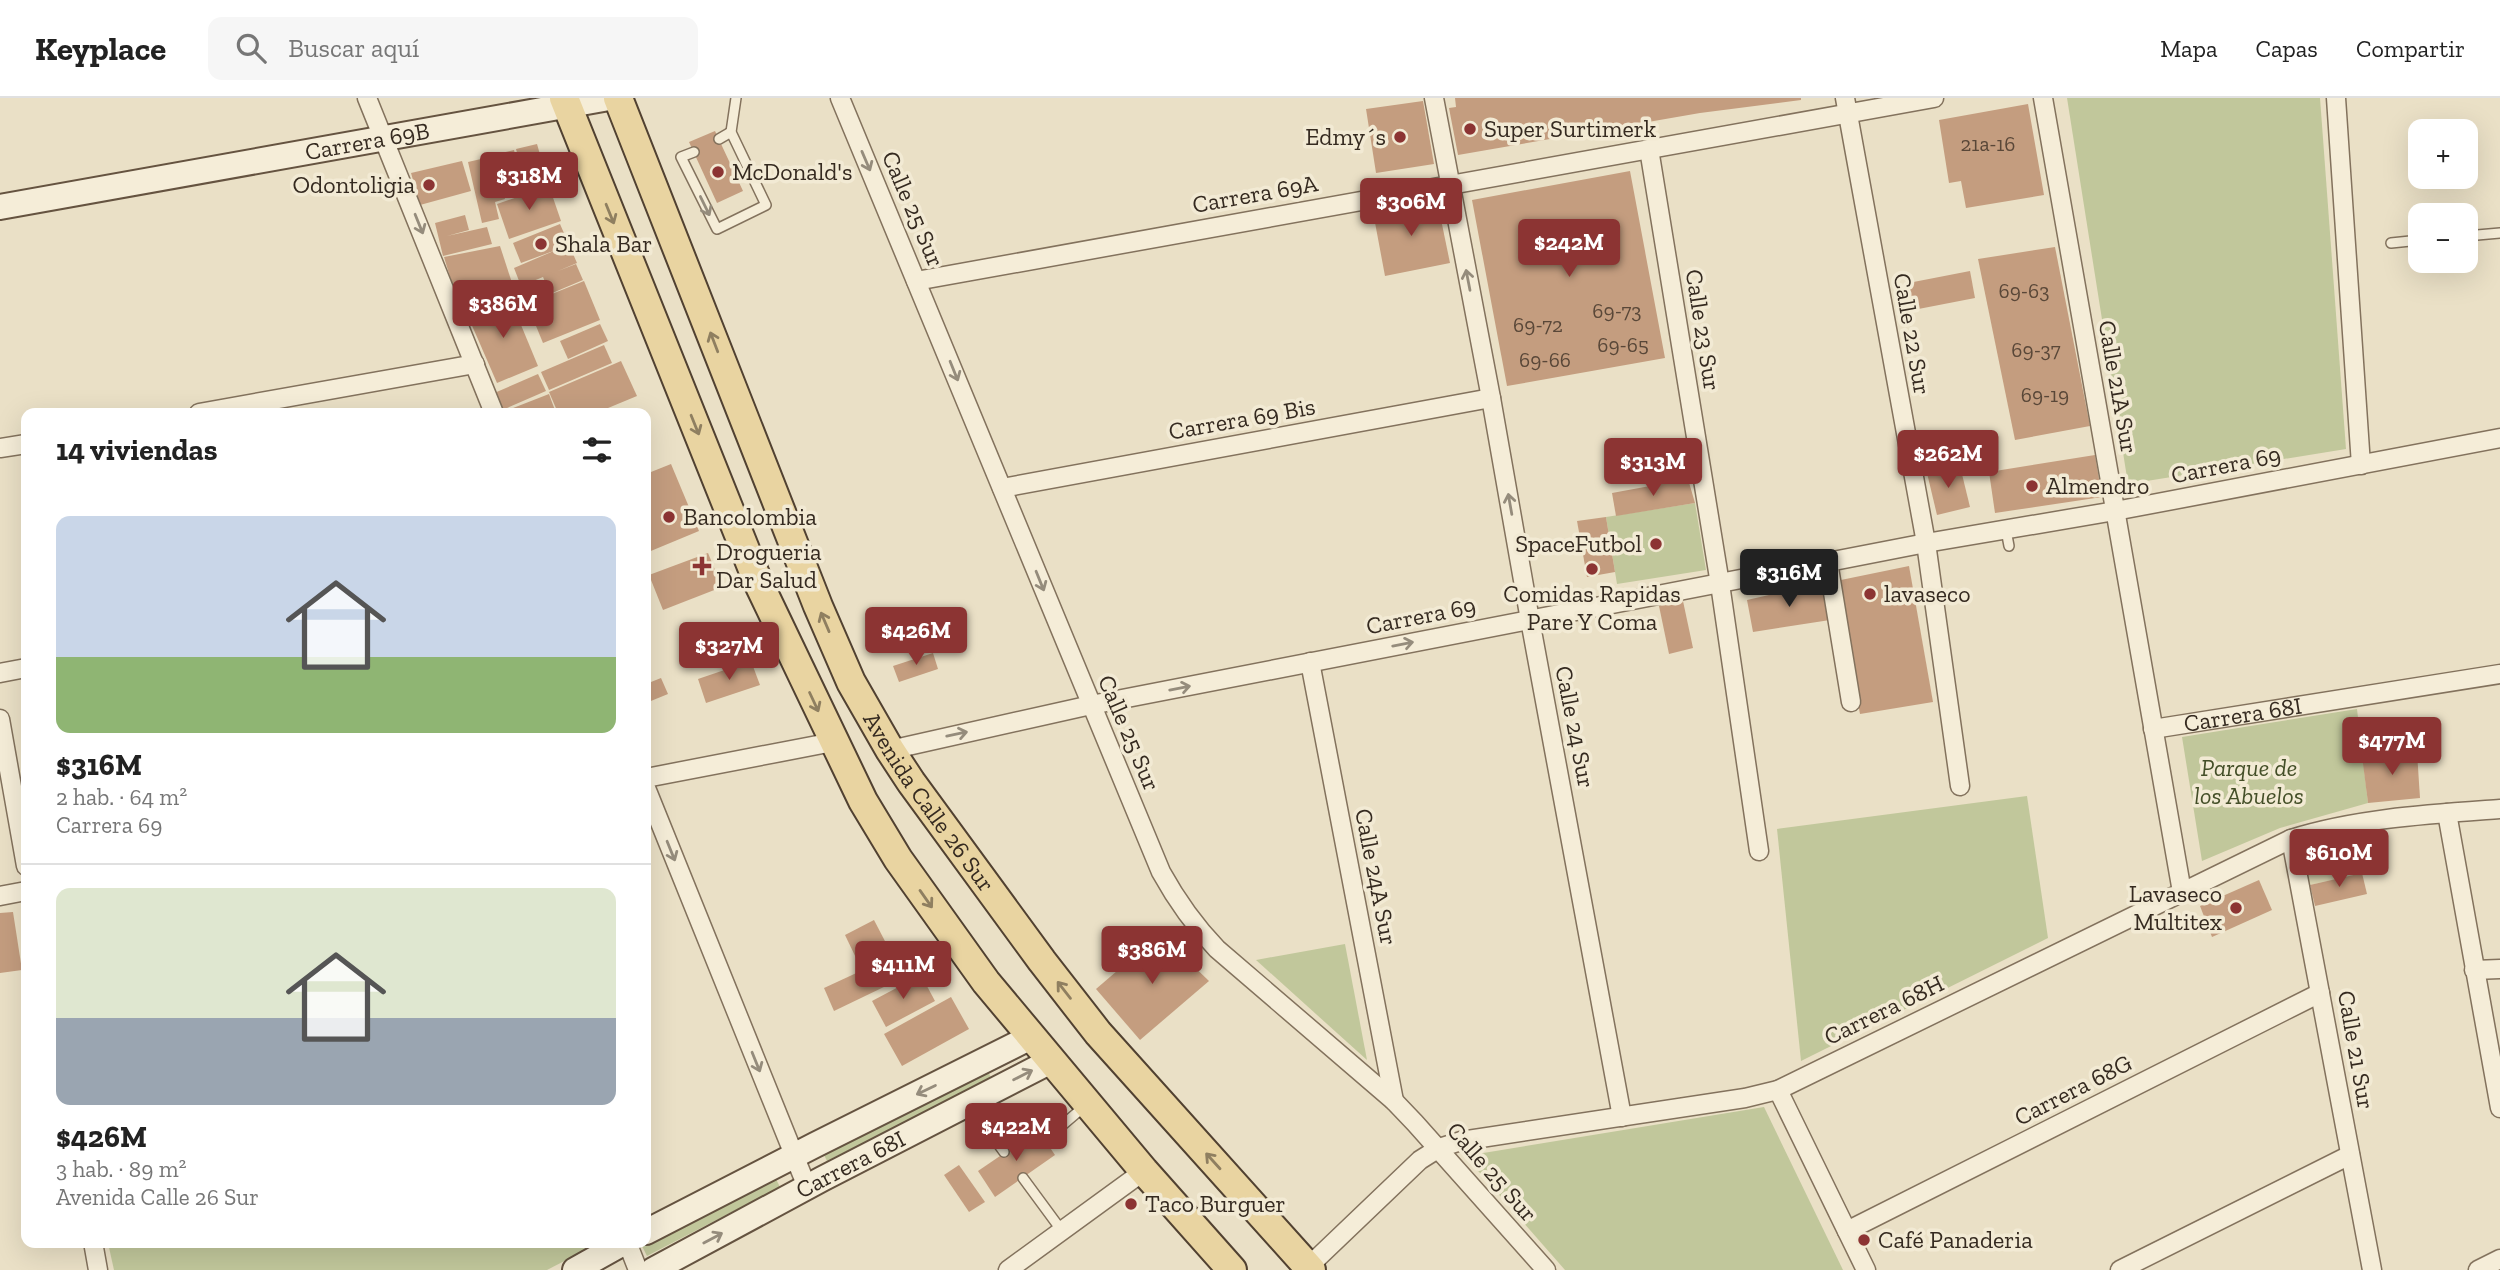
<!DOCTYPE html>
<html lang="es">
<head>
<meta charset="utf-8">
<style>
	body { margin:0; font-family:"Zilla Slab",serif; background:#f6f6f6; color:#222; height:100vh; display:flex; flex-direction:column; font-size:26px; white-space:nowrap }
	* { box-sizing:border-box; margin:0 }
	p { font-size:23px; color:#767676 }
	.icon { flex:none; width:38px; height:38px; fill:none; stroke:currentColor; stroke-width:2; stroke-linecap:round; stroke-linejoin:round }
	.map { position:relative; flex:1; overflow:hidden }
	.details { position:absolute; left:21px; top:310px; width:630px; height:840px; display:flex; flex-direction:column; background:#fff; border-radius:14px; box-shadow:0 7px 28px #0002 }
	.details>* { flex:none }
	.controls { position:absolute; left:2408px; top:21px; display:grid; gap:14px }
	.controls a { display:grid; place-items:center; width:70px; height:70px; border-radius:14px; background:#fff; box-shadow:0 7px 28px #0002; font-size:35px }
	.price { position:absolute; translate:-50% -60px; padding:0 16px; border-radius:7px; background:#8c3433; color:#fff; font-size:23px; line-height:46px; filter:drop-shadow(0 2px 4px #0008) }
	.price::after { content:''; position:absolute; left:50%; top:42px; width:21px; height:16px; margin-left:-10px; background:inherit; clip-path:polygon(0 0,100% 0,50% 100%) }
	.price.selected { background:#222; color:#fff }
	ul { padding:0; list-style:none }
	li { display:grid; align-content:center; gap:14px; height:371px; padding:0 35px }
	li+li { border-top:2px solid #e0e0e0 }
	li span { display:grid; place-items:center; height:217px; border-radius:14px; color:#555 }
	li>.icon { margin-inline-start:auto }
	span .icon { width:126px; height:126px; fill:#fffc; stroke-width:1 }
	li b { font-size:30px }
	h2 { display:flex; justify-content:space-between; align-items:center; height:84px; padding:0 35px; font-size:30px }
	header { display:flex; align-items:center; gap:42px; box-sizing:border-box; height:98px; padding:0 35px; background:#fff; border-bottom:2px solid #e0e0e0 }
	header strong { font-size:33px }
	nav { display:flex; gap:38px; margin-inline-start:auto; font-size:24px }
	.search { width:490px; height:63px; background:#f6f6f6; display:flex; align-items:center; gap:18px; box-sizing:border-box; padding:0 24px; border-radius:14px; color:#767676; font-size:26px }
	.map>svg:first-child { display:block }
	.farmland { fill:#ded8b4 }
	.green { fill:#c1c79b }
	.building { fill:#c49d7f }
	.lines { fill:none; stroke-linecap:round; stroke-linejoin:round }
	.lane-casing { stroke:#83725d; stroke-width:12 }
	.street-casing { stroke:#83725d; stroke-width:21 }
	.secondary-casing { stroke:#655340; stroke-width:28 }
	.primary-casing { stroke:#514131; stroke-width:32 }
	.lane { stroke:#f5edd8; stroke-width:9 }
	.street { stroke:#f5edd8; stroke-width:18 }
	.secondary { stroke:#f5edd8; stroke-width:24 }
	.primary { stroke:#e9d4a1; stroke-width:28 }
	.oneway { stroke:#958c7c }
	.oneway2 { stroke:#8f7f60 }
	.poi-dot { fill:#8c3433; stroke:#f2ead4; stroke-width:2.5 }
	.labels { text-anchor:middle; stroke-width:7; stroke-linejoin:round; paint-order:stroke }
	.number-label { font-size:21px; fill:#594738 }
	.poi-label { font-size:24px; fill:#352a20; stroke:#f2ead4; text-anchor:start }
	.street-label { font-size:24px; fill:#352a20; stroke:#f2ead4 }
	.park-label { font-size:24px; font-style:italic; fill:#444f28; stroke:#f2ead4 }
</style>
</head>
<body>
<header>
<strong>Keyplace</strong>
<div class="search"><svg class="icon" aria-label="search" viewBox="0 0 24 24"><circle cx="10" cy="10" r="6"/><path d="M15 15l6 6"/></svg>Buscar aquí</div>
<nav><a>Mapa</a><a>Capas</a><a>Compartir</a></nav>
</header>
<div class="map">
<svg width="2500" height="1172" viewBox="0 0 2500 1172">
	<rect width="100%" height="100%" fill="#eae0c6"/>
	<polygon class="farmland" points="2351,739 2362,775 2310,787 2299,751"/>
	<g class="green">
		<polygon points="2067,0 2320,0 2346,351 2128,386"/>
		<polygon points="1695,405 1706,472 1617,486 1606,419"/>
		<polygon points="2357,611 2368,705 2280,730 2202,763 2182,639"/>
		<polygon points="2027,698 2048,840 1801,963 1777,731"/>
		<polygon points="1345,846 1367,962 1256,862"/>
		<polygon points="987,971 991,980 827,1063 822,1053"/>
		<polygon points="1764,1009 1843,1172 1565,1172 1465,1058"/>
		<polygon points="775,1079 780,1089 647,1158 642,1148"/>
		<polygon points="108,1145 108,1144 599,1145 547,1172 114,1172"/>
	</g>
	<g class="building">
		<polygon points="1455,0 1801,0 1801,2 1700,15 1458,57 1449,10 1456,9"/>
		<polygon points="1423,3 1434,66 1376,75 1366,11"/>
		<polygon points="2028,6 2044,97 1966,110 1961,83 1949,85 1939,22"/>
		<polygon points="715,33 743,93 717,105 689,44"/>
		<polygon points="537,46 545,74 524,80 516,51"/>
		<polygon points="514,52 522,83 504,87 497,56"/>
		<polygon points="494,58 505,101 495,104 499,121 482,125 468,64"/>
		<polygon points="462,63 471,93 420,107 411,75"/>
		<polygon points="1630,73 1665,260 1507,288 1472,102"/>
		<polygon points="549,88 561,123 509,141 497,106"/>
		<polygon points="1437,102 1450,165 1385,178 1373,114"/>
		<polygon points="465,117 469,132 447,138 487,129 492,146 443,158 435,125"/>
		<polygon points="560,126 577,165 558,173 576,166 583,182 550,196 543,179 521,188 514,170 556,152 521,165 513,145"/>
		<polygon points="500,148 513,188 459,209 444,159"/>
		<polygon points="2055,149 2090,328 2015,342 1978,161"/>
		<polygon points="1970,173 1975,200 1903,214 1898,187"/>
		<polygon points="584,183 600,222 543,245 527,206"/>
		<polygon points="509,198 538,268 497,285 467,216"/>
		<polygon points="600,226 608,243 568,261 560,243"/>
		<polygon points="604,247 612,265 549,292 541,274"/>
		<polygon points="621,263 637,298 596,315 558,315 549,294"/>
		<polygon points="538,276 546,293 500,313 492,296"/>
		<polygon points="549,296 556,315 500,315"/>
		<polygon points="2095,357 2102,399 1995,415 1989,374"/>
		<polygon points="671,366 699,433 646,455 646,376"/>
		<polygon points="1960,368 1970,409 1937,417 1927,375"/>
		<polygon points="1688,381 1695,405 1616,418 1612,395"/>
		<polygon points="1606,419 1615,474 1587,479 1577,423"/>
		<polygon points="708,455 722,489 663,512 649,477"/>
		<polygon points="1909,468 1933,604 1860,616 1836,483"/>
		<polygon points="1823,485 1830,522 1753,534 1747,502"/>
		<polygon points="1683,503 1693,550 1669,556 1659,508"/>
		<polygon points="933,555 938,571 899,584 893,568"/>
		<polygon points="751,563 760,587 706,605 698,581"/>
		<polygon points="661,580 668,596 646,605 646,586"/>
		<polygon points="2417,654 2420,700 2368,705 2362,658"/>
		<polygon points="2362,775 2367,796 2315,808 2310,787"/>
		<polygon points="2259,782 2272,812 2212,839 2200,808"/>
		<polygon points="13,814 22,872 0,875 0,815"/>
		<polygon points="874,822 887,847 857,862 845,837"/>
		<polygon points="1160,836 1209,883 1140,942 1096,891"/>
		<polygon points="904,853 915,874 834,913 824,890"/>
		<polygon points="921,877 935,903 886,929 872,903"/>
		<polygon points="951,899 969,931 902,968 884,936"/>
		<polygon points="1038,1032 1055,1057 995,1099 978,1073"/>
		<polygon points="959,1067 985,1104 969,1114 944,1077"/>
	</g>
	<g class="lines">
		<g class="lane-casing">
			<g id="lane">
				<polyline points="719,41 731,34"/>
				<polyline points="694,54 681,59 717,131 766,107 731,34 736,0"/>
				<polyline points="2466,138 2500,135"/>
				<polyline points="2391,145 2420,142"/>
				<polyline points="2006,432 2009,448"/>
				<polyline points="970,1007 1004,1054"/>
				<polyline points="1045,1042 1086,1007"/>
				<polyline points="1023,1080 1062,1133"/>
			</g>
		</g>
		<g class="street-casing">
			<g id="street">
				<polyline points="367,0 494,315"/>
				<path d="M840,0L1161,774C1177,803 1194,827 1217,851L1394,1003L1415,1025L1546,1172"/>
				<polyline points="1434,0 1491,300 1530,522 1622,1019"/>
				<polyline points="1845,0 1926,445 1960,688"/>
				<polyline points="2043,0 2182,794"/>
				<polyline points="2336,0 2361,367"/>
				<polyline points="1649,51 1720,486 1759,753"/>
				<polyline points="916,183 1934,0"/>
				<polyline points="199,315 475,266"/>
				<polyline points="0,350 26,346"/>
				<polyline points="1002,390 1491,300"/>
				<polyline points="1828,464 1851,604"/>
				<polyline points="1310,564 1394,1003"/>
				<polyline points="0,575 26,570"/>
				<polyline points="0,621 26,768"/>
				<path id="s1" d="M2153,631L2500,576"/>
				<polyline points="890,652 1091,607 1926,445 2115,413 2500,340"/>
				<polyline points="646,680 833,644"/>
				<polyline points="646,690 807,1089"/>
				<polyline points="2447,715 2500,1010"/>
				<polyline points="2291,741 2372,1172"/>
				<polyline points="0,798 26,793"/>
				<polyline points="2474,872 2500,871"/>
				<polyline points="1778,992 1866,1172"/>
				<polyline points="1847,1133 2320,895"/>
				<polyline points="93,1144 98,1172"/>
				<polyline points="627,1144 638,1172"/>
				<path d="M1308,1169L1420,1062L1439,1050L1461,1043L1745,1000L1778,992L2291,741C2358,720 2431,716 2500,711"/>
				<polyline points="1008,1172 1144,1073"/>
				<polyline points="2120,1172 2350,1057"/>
				<polyline points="2478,1172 2500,1161"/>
			</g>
		</g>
		<g class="secondary-casing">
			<g id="secondary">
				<path id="s2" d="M0,109L609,0"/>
				<polyline points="646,1134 815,1047 1031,939"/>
				<polyline points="575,1172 625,1144"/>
				<path id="s3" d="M653,1172L822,1081L1051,963"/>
			</g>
		</g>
		<g class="primary-casing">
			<g id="primary">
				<polyline points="564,0 758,484 863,703 898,761 986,884 1144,1073 1232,1172"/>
				<path id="s4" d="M618,0L818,508L851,584L890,652L911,684L1042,863L1098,935L1311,1172"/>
			</g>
		</g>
		<use href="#lane" class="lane"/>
		<use href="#street" class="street"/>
		<use href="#secondary" class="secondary"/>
		<use href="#primary" class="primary"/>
	</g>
	<defs><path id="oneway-shaft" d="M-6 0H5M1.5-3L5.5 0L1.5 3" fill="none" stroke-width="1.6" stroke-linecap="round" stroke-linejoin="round" transform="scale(1.75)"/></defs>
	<g class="oneway">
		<use href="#oneway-shaft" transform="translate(866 63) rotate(67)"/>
		<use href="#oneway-shaft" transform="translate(705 108) rotate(64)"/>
		<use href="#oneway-shaft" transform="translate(419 126) rotate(68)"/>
		<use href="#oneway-shaft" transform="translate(1468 182) rotate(-101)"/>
		<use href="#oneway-shaft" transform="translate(954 273) rotate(68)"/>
		<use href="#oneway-shaft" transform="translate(1510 406) rotate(-100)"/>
		<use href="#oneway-shaft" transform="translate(1040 483) rotate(68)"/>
		<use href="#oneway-shaft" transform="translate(1403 546) rotate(-11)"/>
		<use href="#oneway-shaft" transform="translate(1180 590) rotate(-11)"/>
		<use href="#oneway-shaft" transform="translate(957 636) rotate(-12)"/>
		<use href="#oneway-shaft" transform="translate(671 753) rotate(68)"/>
		<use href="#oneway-shaft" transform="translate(756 964) rotate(68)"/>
		<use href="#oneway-shaft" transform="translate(1023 977) rotate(-27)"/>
		<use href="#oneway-shaft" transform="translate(926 992) rotate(154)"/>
		<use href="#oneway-shaft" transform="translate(713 1140) rotate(-28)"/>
	</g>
	<g class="oneway2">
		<use href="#oneway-shaft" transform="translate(610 116) rotate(68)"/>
		<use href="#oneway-shaft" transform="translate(714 244) rotate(-111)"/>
		<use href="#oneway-shaft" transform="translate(695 327) rotate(68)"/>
		<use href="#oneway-shaft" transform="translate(825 524) rotate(-113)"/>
		<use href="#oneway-shaft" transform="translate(814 604) rotate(65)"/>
		<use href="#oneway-shaft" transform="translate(926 801) rotate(55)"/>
		<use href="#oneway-shaft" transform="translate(1064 892) rotate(-128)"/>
		<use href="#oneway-shaft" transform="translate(1213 1063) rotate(-132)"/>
	</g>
	<g class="poi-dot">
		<circle cx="1470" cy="31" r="7"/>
		<circle cx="1400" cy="39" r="7"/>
		<circle cx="718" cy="74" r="7"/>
		<circle cx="429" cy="87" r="7"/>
		<circle cx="541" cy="146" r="7"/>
		<circle cx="2032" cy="388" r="7"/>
		<circle cx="669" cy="419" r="7"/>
		<circle cx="1656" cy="446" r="7"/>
		<path d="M698.5 457.5h7v7h7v7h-7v7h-7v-7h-7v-7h7z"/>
		<circle cx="1592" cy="471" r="7"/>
		<circle cx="1870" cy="496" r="7"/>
		<circle cx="2236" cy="810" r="7"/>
		<circle cx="1131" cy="1106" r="7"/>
		<circle cx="1864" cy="1142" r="7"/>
	</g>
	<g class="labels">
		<g class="number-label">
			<text x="1988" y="53">21a-16</text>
			<text x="2024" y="200">69-63</text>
			<text x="1617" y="220">69-73</text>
			<text x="1538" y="234">69-72</text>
			<text x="1623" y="254">69-65</text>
			<text x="2036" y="259">69-37</text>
			<text x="1545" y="269">69-66</text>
			<text x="2045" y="304">69-19</text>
		</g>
		<g class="poi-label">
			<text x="1484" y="39">Super Surtimerk</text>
			<text x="1386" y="47" text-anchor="end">Edmy´s</text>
			<text x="732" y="82">McDonald's</text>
			<text x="415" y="95" text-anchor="end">Odontoligia</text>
			<text x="555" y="154">Shala Bar</text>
			<text x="2046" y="396">Almendro</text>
			<text x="683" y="427">Bancolombia</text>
			<text x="1642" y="454" text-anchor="end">SpaceFutbol</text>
			<text x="716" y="462">Drogueria<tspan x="716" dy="28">Dar Salud</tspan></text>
			<text x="1592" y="504" text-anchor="middle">Comidas Rapidas<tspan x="1592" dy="28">Pare Y Coma</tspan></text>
			<text x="1884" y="504">lavaseco</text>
			<text x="2222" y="804" text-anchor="end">Lavaseco<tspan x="2222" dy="28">Multitex</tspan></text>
			<text x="1145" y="1114">Taco Burguer</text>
			<text x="1878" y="1150">Café Panaderia</text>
		</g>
		<g class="street-label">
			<text dy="8" stroke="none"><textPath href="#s2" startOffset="373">Carrera 69B</textPath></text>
			<text transform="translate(1255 96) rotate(-10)" y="8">Carrera 69A</text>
			<text transform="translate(913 111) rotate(67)" y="8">Calle 25 Sur</text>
			<text transform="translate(1703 232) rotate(81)" y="8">Calle 23 Sur</text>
			<text transform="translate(1912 236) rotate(80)" y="8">Calle 22 Sur</text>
			<text transform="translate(2118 289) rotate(80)" y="8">Calle 21A Sur</text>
			<text transform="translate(1242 321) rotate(-10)" y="8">Carrera 69 Bis</text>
			<text transform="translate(2226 367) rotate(-11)" y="8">Carrera 69</text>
			<text transform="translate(1421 518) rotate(-11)" y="8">Carrera 69</text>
			<text dy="8" stroke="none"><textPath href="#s1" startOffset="91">Carrera 68I</textPath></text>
			<text transform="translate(1575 629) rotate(79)" y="8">Calle 24 Sur</text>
			<text transform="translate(1129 635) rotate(67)" y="8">Calle 25 Sur</text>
			<text dy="8" stroke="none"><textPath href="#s4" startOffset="772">Avenida Calle 26 Sur</textPath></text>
			<text transform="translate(1376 779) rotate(79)" y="8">Calle 24A Sur</text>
			<text transform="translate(1884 912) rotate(-26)" y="8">Carrera 68H</text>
			<text transform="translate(2356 952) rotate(80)" y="8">Calle 21 Sur</text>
			<text transform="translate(2073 992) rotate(-27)" y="8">Carrera 68G</text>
			<text dy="8" stroke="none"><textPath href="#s3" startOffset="224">Carrera 68I</textPath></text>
			<text transform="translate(1492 1074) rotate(49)" y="8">Calle 25 Sur</text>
		</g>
		<g class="park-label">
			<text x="2249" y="678">Parque de<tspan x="2249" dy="28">los Abuelos</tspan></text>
		</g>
	</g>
</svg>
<div class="controls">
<a>+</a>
<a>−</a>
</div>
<b class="price" style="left:529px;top:114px">$318M</b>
<b class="price" style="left:1411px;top:140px">$306M</b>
<b class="price" style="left:1569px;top:181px">$242M</b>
<b class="price" style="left:503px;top:242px">$386M</b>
<b class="price" style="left:1948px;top:392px">$262M</b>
<b class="price" style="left:1653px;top:400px">$313M</b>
<b class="price selected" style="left:1789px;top:511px">$316M</b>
<b class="price" style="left:916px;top:569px">$426M</b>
<b class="price" style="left:729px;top:584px">$327M</b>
<b class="price" style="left:2392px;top:679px">$477M</b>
<b class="price" style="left:2339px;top:791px">$610M</b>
<b class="price" style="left:1152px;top:888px">$386M</b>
<b class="price" style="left:903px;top:903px">$411M</b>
<b class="price" style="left:1016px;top:1065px">$422M</b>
<section class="details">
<h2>14 viviendas<svg class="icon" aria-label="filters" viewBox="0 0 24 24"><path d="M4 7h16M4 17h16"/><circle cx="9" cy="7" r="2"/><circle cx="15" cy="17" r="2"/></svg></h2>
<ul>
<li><span style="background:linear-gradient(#c9d6e8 65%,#8fb573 0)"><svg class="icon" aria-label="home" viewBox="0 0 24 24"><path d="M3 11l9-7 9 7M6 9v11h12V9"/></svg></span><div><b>$316M</b><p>2 hab. · 64 m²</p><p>Carrera 69</p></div></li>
<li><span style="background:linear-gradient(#dfe7d0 60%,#9aa5b1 0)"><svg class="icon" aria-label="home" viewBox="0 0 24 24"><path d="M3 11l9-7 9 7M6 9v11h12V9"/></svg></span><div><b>$426M</b><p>3 hab. · 89 m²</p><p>Avenida Calle 26 Sur</p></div></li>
</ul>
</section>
</div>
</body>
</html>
